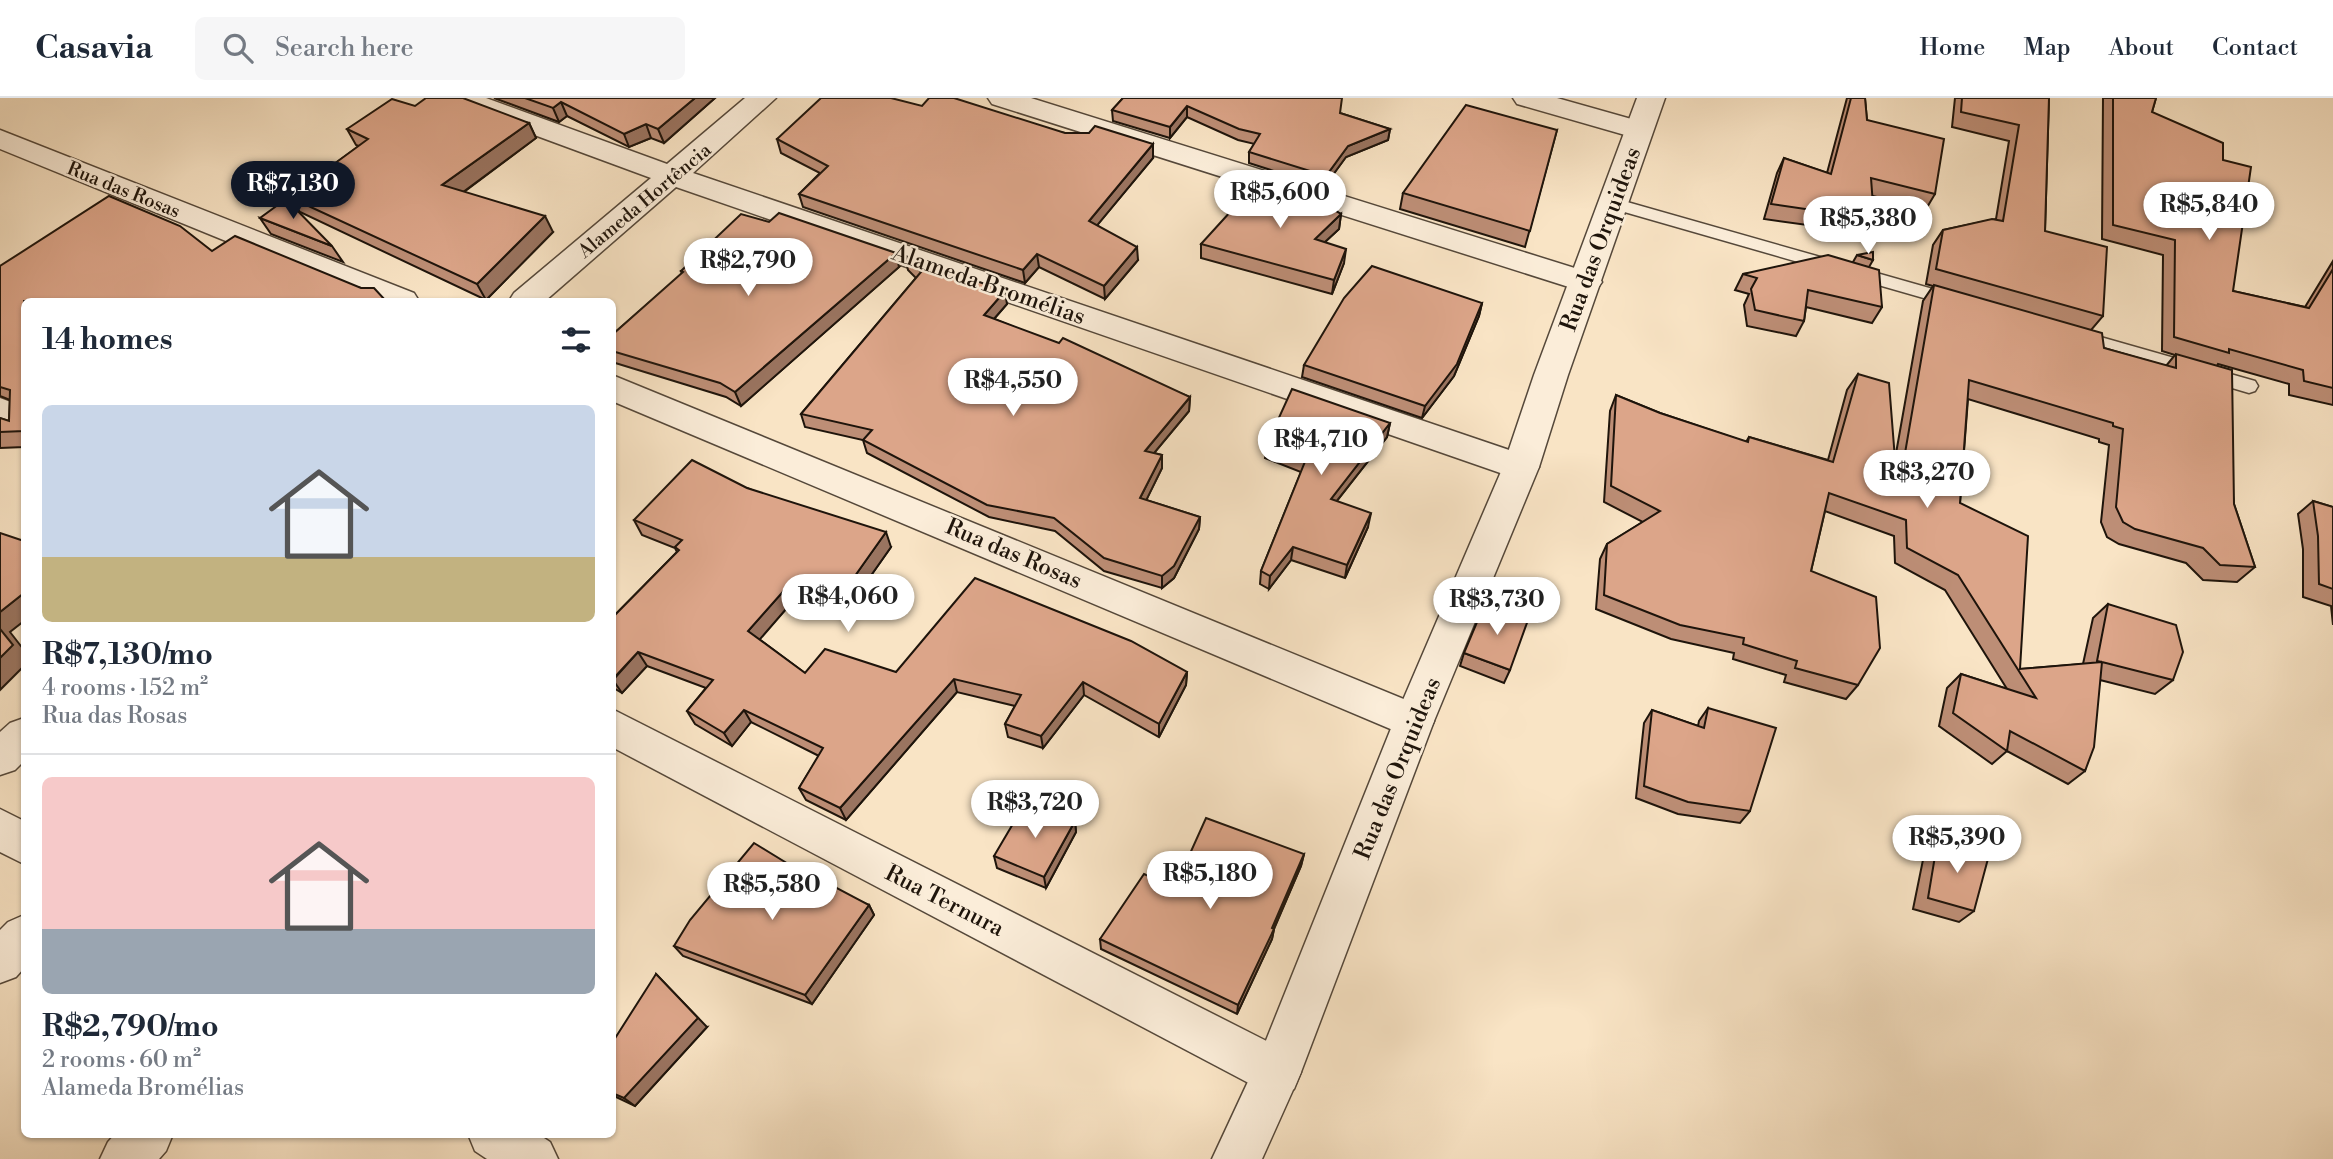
<!DOCTYPE html>
<html lang="en">
<head>
<meta charset="utf-8">
<style>
	body { margin:0; font-family:"Libre Bodoni",serif; background:#f6f6f7; color:#1f2937; height:100vh; display:flex; flex-direction:column; font-size:26px; white-space:nowrap }
	* { box-sizing:border-box; margin:0 }
	p { font-size:23px; color:#747a83 }
	.icon { flex:none; width:38px; height:38px; fill:none; stroke:currentColor; stroke-width:2; stroke-linecap:round; stroke-linejoin:round }
	.map { position:relative; flex:1; overflow:hidden }
	.side { position:absolute; left:21px; top:200px; width:595px; height:840px; display:flex; flex-direction:column; background:#fff; border-radius:10px; box-shadow:0 2px 5px #0004 }
	.side>* { flex:none }
	.price { position:absolute; translate:-50% -60px; padding:0 16px; border-radius:24px; background:#fff; color:#222; font-size:23px; line-height:46px; filter:drop-shadow(0 2px 4px #0008) }
	.price::after { content:''; position:absolute; left:50%; top:42px; width:21px; height:16px; margin-left:-10px; background:inherit; clip-path:polygon(0 0,100% 0,50% 100%) }
	.price.active { background:#111827; color:#fff }
	ul { padding:0; list-style:none }
	li { display:grid; align-content:center; gap:14px; height:371px; padding:0 21px }
	li+li { border-top:2px solid #e0e1e3 }
	li span { display:grid; place-items:center; height:217px; border-radius:10px; color:#555 }
	li>.icon { margin-inline-start:auto }
	span .icon { width:126px; height:126px; fill:#fffc; stroke-width:1 }
	li b { font-size:30px }
	h2 { display:flex; justify-content:space-between; align-items:center; height:84px; padding:0 21px; font-size:30px }
	header { display:flex; align-items:center; gap:42px; box-sizing:border-box; height:98px; padding:0 35px; background:#fff; border-bottom:2px solid #e0e1e3 }
	header strong { font-size:33px }
	nav { display:flex; gap:38px; margin-inline-start:auto; font-size:24px }
	.search { width:490px; height:63px; background:#f6f6f7; display:flex; align-items:center; gap:18px; box-sizing:border-box; padding:0 24px; border-radius:10px; color:#747a83; font-size:26px }
	.map>svg:first-child { display:block }
	.lines { fill:none; stroke-linecap:round; stroke-linejoin:round }
	.service-casing { stroke:#55483a; stroke-width:3 }
	.minor-casing { stroke:#55483a; stroke-width:3 }
	.tertiary-casing { stroke:#55483a; stroke-width:3 }
	.service { fill:#fbedd9; fill-rule:evenodd }
	.minor { fill:#fbedd9; fill-rule:evenodd }
	.tertiary { fill:#fbedd9; fill-rule:evenodd }
	.wall { fill:#bd8e76; stroke:#1e140b; stroke-width:2 }
	.shaded-wall { fill:#9a7460; stroke:#1e140b; stroke-width:2 }
	.building { fill:#dca589; stroke:#1e140b; stroke-width:2 }
	.labels { text-anchor:middle; stroke-width:5; stroke-linejoin:round; paint-order:stroke }
	.far-street-label { font-size:19px; fill:#1e140b; stroke:#fbedd9 }
	.street-label { font-size:23px; fill:#1e140b; stroke:#fbedd9 }
</style>
</head>
<body>
<header>
<strong>Casavia</strong>
<div class="search"><svg class="icon" aria-label="search" viewBox="0 0 24 24"><circle cx="10" cy="10" r="6"/><path d="M15 15l6 6"/></svg>Search here</div>
<nav><a>Home</a><a>Map</a><a>About</a><a>Contact</a></nav>
</header>
<div class="map">
<svg width="2333" height="1061" viewBox="0 0 2333 1061">
	<rect width="100%" height="100%" fill="#f9e4c5"/>
	<filter id="stains"><feTurbulence type="fractalNoise" baseFrequency=".00286" numOctaves="4"/><feColorMatrix values="0 0 0 0 .2 0 0 0 0 .09 0 0 0 0 .02 0 0 0 .5 -.17"/></filter>
	<radialGradient id="worn" r=".72"><stop offset=".6" stop-color="#630" stop-opacity="0"/><stop offset="1" stop-color="#630" stop-opacity=".3"/></radialGradient>
	<g class="lines">
		<g class="service-casing">
			<g id="service">
				<polygon points="1613,100 1961,199 1964,203 1955,209 1607,109 1605,105"/>
				<polygon points="2076,232 2255,283 2258,288 2255,293 2249,295 2070,242 2067,238 2070,234"/>
			</g>
		</g>
		<g class="minor-casing">
			<g id="minor">
				<polygon points="446,0 486,0 667,66 745,0 776,0 693,75 1533,360 1539,369 1533,378 1521,382 1509,378 676,89 545,203 509,203 514,195 651,80 450,6"/>
				<polygon points="988,0 1031,0 1597,177 1602,184 1597,191 1586,195 1575,191 992,6"/>
				<polygon points="1513,0 1557,0 1649,26 1653,32 1649,38 1639,41 1517,6"/>
				<polygon points="0,32 414,195 419,203 373,203 0,51"/>
				<polygon points="612,277 1428,611 1434,623 1428,635 1414,641 1400,635 612,303"/>
				<polygon points="0,300 24,309 24,336 0,327"/>
				<polygon points="612,611 1294,957 1301,974 1294,991 1277,998 1260,991 612,649"/>
				<polygon points="24,620 24,663 15,672 0,677 0,634 10,625"/>
				<polygon points="0,711 24,723 24,766 0,754"/>
				<polygon points="24,817 24,870 16,879 0,885 0,832 8,824"/>
				<polygon points="115,1036 173,1036 166,1053 159,1061 100,1061 108,1044"/>
				<polygon points="468,1036 538,1036 550,1044 558,1061 487,1061 475,1053"/>
			</g>
		</g>
		<g class="tertiary-casing">
			<polygon id="tertiary" points="1637,0 1665,0 1568,277 1539,369 1434,623 1301,974 1262,1061 1212,1061 1259,960 1394,623 1503,369 1534,277"/>
		</g>
		<use href="#service" class="service"/>
		<use href="#minor" class="minor"/>
		<use href="#tertiary" class="tertiary"/>
	</g>
	<g class="wall">
		<polygon points="494,0 715,0 664,45 651,40 629,49 567,18 559,24"/>
		<polygon points="1123,0 1340,15 1390,31 1388,42 1346,59 1324,89 1249,65 1249,54 1255,46 1238,42 1187,19 1170,40 1113,23 1112,12"/>
		<polygon points="1847,0 1865,0 1867,22 1935,96 1926,111 1873,98 1874,121 1866,135 1764,121 1777,75 1784,60 1827,75"/>
		<polygon points="1955,0 2049,0 2045,133 2103,218 2091,232 2104,250 2166,268 2175,257 2162,253 2163,157 2102,141 2103,0 2156,0 2152,14 2223,62 2233,193 2305,209 2333,163 2333,307 2289,297 2289,286 2218,266 2217,268 2234,406 2255,469 2237,484 2203,482 2186,465 2119,446 2107,439 2101,424 2109,347 2099,344 2099,341 1968,301 1960,405 2020,571 2083,566 2093,520 2108,506 2173,582 2155,596 2100,582 2085,673 2068,686 2007,653 1992,666 1939,628 1947,590 1961,576 2007,591 1945,492 1895,465 1894,438 1825,413 1811,473 1858,587 1846,601 1784,584 1786,577 1733,561 1734,555 1671,541 1596,511 1600,461 1607,446 1643,424 1604,404 1610,313 1616,297 1660,315 1746,344 1749,339 1828,362 1847,292 1858,276 1895,361 1923,203 1933,188 1926,186 1933,147 1943,132 1996,121 2009,43 1952,29"/>
		<polygon points="415,8 529,25 536,40 464,94 553,134 486,202 300,114 289,99 359,48 356,47 347,31"/>
		<polygon points="922,8 1065,35 1153,60 1097,127 1138,162 1105,201 1039,169 1025,185 803,109 799,96 820,75 781,55 777,41"/>
		<polygon points="1557,32 1525,149 1400,111 1403,95"/>
		<polygon points="1311,95 1311,99 1341,116 1339,131 1325,144 1344,165 1332,196 1201,160 1201,146"/>
		<polygon points="260,120 332,148 343,164 271,136"/>
		<polygon points="212,153 361,190 24,203 24,349 0,350 0,320 9,323 10,302 0,298 0,168"/>
		<polygon points="1857,157 1873,162 1869,169 1882,209 1872,225 1806,209 1804,223 1796,238 1747,228 1744,207 1749,196 1735,192 1743,176 1853,164"/>
		<polygon points="905,158 1007,206 994,221 1190,299 1189,313 1154,355 1162,357 1162,370 1146,402 1200,419 1199,431 1174,480 1162,490 1104,473 1055,433 989,419 867,355 863,342 805,329 801,316 916,180 908,172"/>
		<polygon points="899,169 741,308 726,299 612,264 612,237 682,176 681,173"/>
		<polygon points="1482,205 1479,218 1454,278 1422,320 1302,279 1304,267"/>
		<polygon points="1390,325 1387,339 1337,403 1368,429 1345,480 1291,462 1269,491 1260,486 1261,473 1301,374 1265,360 1267,346"/>
		<polygon points="747,390 891,449 846,513 793,503 759,541 805,575 1187,574 1186,587 1159,639 1084,597 1043,650 1008,639 1005,626 1015,608 957,594 846,722 806,702 799,690 819,658 751,624 732,648 695,626 687,613 706,590 647,568 622,595 612,589 612,520 677,454 675,450 642,437 634,422"/>
		<polygon points="2313,403 2333,409 2333,527 2331,508 2303,499 2303,451 2298,416"/>
		<polygon points="1464,555 1510,572 1504,585 1460,568"/>
		<polygon points="1708,610 1750,713 1740,725 1678,716 1636,700 1644,625 1652,612 1698,628 1699,623"/>
		<polygon points="1075,723 1076,734 1046,790 997,770 994,758"/>
		<polygon points="1938,740 1974,813 1959,824 1913,811 1925,752"/>
		<polygon points="1304,756 1301,768 1274,831 1272,841 1237,916 1101,851 1100,841"/>
		<polygon points="816,783 869,807 874,817 812,906 683,858 674,848"/>
		<polygon points="707,929 635,1008 612,997 612,945"/>
	</g>
	<g class="shaded-wall">
		<polygon points="695,0 715,0 664,45 658,31"/>
		<polygon points="561,4 567,18 559,24 553,10"/>
		<polygon points="1187,8 1187,19 1170,40 1170,29"/>
		<polygon points="529,25 536,40 451,103 442,87"/>
		<polygon points="646,26 651,40 629,49 624,36"/>
		<polygon points="1390,31 1388,42 1346,59 1324,89 1326,78 1348,48"/>
		<polygon points="1153,46 1153,60 1090,136 1089,123"/>
		<polygon points="1341,116 1339,131 1313,155 1315,141"/>
		<polygon points="545,118 553,134 486,202 477,186"/>
		<polygon points="1137,149 1138,162 1105,201 1104,188"/>
		<polygon points="1346,151 1344,165 1332,196 1334,182"/>
		<polygon points="896,155 899,169 741,308 735,294"/>
		<polygon points="1037,156 1039,169 1025,185 1023,172"/>
		<polygon points="1005,193 1007,206 986,230 984,217"/>
		<polygon points="1482,205 1479,218 1454,278 1422,320 1425,308"/>
		<polygon points="1190,299 1189,313 1145,366 1145,353"/>
		<polygon points="1390,325 1387,339 1328,414 1331,401"/>
		<polygon points="1162,357 1162,370 1141,413 1140,400"/>
		<polygon points="1371,415 1368,429 1345,480 1347,467"/>
		<polygon points="1200,419 1199,431 1174,480 1162,490 1162,478"/>
		<polygon points="886,434 891,449 846,513 840,499"/>
		<polygon points="1293,449 1291,462 1269,491 1270,478"/>
		<polygon points="787,489 793,503 755,547 748,533"/>
		<polygon points="24,495 24,523 10,534 24,552 24,568 0,592 0,514"/>
		<polygon points="638,554 647,568 622,595 613,582"/>
		<polygon points="1187,574 1186,587 1159,639 1159,626"/>
		<polygon points="954,581 957,594 846,722 840,710"/>
		<polygon points="1083,584 1084,597 1043,650 1041,638"/>
		<polygon points="744,612 751,624 732,648 724,635"/>
		<polygon points="1075,723 1076,734 1046,790 1044,779"/>
		<polygon points="1304,756 1301,768 1271,837 1274,831 1272,841 1237,916 1238,907"/>
		<polygon points="869,807 874,817 812,906 805,897"/>
		<polygon points="656,876 707,929 635,1008 624,1000"/>
	</g>
	<g class="building">
		<polygon points="426,0 463,0 529,25 442,87 545,118 477,186 289,99 368,41 347,31 392,1 415,8"/>
		<polygon points="525,0 695,0 658,31 646,26 624,36 561,4 553,10"/>
		<polygon points="821,0 891,0 922,8 929,0 954,0 1065,35 1089,35 1095,28 1153,46 1089,123 1137,149 1104,188 1037,156 1023,172 799,96 828,68 777,41"/>
		<polygon points="1123,0 1342,0 1340,15 1390,31 1348,48 1326,78 1249,54 1260,36 1239,31 1187,8 1170,29 1112,12"/>
		<polygon points="1851,0 1865,0 1867,22 1944,41 1935,96 1871,80 1874,121 1771,106 1784,60 1831,76"/>
		<polygon points="1962,0 2049,0 2045,133 2107,149 2103,218 1936,171 1943,132 1992,121 2003,123 2019,27 1961,14"/>
		<polygon points="2113,0 2156,0 2152,14 2223,45 2223,62 2251,69 2233,193 2309,210 2333,171 2333,290 2304,283 2303,272 2229,251 2229,255 2174,239 2175,142 2113,127"/>
		<polygon points="1466,7 1557,32 1530,133 1403,95"/>
		<polygon points="1262,79 1311,95 1309,98 1341,116 1315,141 1346,151 1334,182 1201,146"/>
		<polygon points="109,98 180,128 212,153 235,138 361,190 374,190 386,203 24,203 24,333 0,334 0,320 9,323 10,292 0,289 0,168"/>
		<polygon points="286,101 332,148 260,120"/>
		<polygon points="779,115 896,155 735,294 720,285 612,253 612,237 683,174 681,173 741,116 769,124"/>
		<polygon points="1873,154 1873,162 1857,157"/>
		<polygon points="1828,157 1879,172 1882,209 1808,192 1804,223 1755,212 1751,191 1757,180 1743,176"/>
		<polygon points="905,158 1005,193 984,217 1059,245 1063,240 1190,299 1145,353 1162,357 1140,400 1200,419 1174,468 1162,478 1104,460 1054,420 987,407 863,342 872,332 801,316 921,174"/>
		<polygon points="1372,168 1482,205 1457,266 1425,308 1304,267 1344,200"/>
		<polygon points="1934,187 2102,235 2104,250 2176,270 2176,256 2232,272 2234,406 2255,469 2220,467 2203,450 2135,431 2123,424 2116,409 2123,331 2113,328 2113,325 1969,282 1960,405 2028,438 2020,571 2102,564 2097,563 2108,506 2176,527 2183,554 2173,582 2102,564 2094,649 2085,673 2010,633 2007,653 1953,615 1961,576 2036,600 1958,477 1907,450 1906,422 1829,395 1811,473 1876,499 1880,550 1858,587 1795,570 1797,563 1743,546 1744,540 1680,527 1604,497 1607,446 1660,413 1611,388 1616,297 1660,315 1748,344 1749,339 1833,364 1858,276 1889,285 1895,361 1904,361"/>
		<polygon points="1292,291 1390,325 1331,401 1371,415 1347,467 1293,449 1270,478 1261,473 1306,361 1267,346"/>
		<polygon points="692,362 747,390 886,434 840,499 787,489 748,533 805,575 825,551 896,574 975,480 1131,543 1187,574 1159,626 1083,584 1041,638 1005,626 1021,597 954,581 840,710 799,690 823,650 744,612 724,635 687,613 713,582 638,554 612,582 612,520 679,452 675,449 682,442 634,422"/>
		<polygon points="2313,403 2333,409 2333,491 2319,486 2318,438"/>
		<polygon points="0,435 24,443 24,495 0,514"/>
		<polygon points="1485,505 1528,522 1510,572 1464,555"/>
		<polygon points="0,531 13,547 0,560"/>
		<polygon points="1708,610 1776,630 1750,713 1688,704 1644,688 1652,612 1704,630"/>
		<polygon points="1024,707 1075,723 1044,779 994,758"/>
		<polygon points="1206,720 1304,756 1272,830 1274,831 1238,907 1100,841 1144,776 1175,789"/>
		<polygon points="1938,740 1989,757 1974,813 1928,800"/>
		<polygon points="754,745 816,783 818,780 869,807 805,897 674,848 690,822"/>
		<polygon points="656,876 698,920 624,1000 612,995 612,945"/>
	</g>
	<g class="labels">
		<g class="far-street-label">
			<text transform="translate(124 91) rotate(22)" y="7">Rua das Rosas</text>
			<text transform="translate(644 102) rotate(-40)" y="7">Alameda Hortência</text>
		</g>
		<g class="street-label">
			<text transform="translate(1600 141) rotate(-70)" y="8">Rua das Orquideas</text>
			<text transform="translate(989 186) rotate(19)" y="8">Alameda Bromélias</text>
			<text transform="translate(1014 455) rotate(23)" y="8">Rua das Rosas</text>
			<text transform="translate(1397 670) rotate(-68)" y="8">Rua das Orquideas</text>
			<text transform="translate(945 802) rotate(27)" y="8">Rua Ternura</text>
		</g>
	</g>
	<rect width="100%" height="100%" filter="url(#stains)"/>
	<rect width="100%" height="100%" fill="url(#worn)"/>
</svg>
<b class="price active" style="left:293px;top:123px">R$7,130</b>
<b class="price" style="left:1280px;top:132px">R$5,600</b>
<b class="price" style="left:2209px;top:144px">R$5,840</b>
<b class="price" style="left:1868px;top:158px">R$5,380</b>
<b class="price" style="left:748px;top:200px">R$2,790</b>
<b class="price" style="left:1013px;top:320px">R$4,550</b>
<b class="price" style="left:1321px;top:379px">R$4,710</b>
<b class="price" style="left:1927px;top:412px">R$3,270</b>
<b class="price" style="left:848px;top:536px">R$4,060</b>
<b class="price" style="left:1497px;top:539px">R$3,730</b>
<b class="price" style="left:1035px;top:742px">R$3,720</b>
<b class="price" style="left:1957px;top:777px">R$5,390</b>
<b class="price" style="left:1210px;top:813px">R$5,180</b>
<b class="price" style="left:772px;top:824px">R$5,580</b>
<section class="side">
<h2>14 homes<svg class="icon" aria-label="filters" viewBox="0 0 24 24"><path d="M4 7h16M4 17h16"/><circle cx="9" cy="7" r="2"/><circle cx="15" cy="17" r="2"/></svg></h2>
<ul>
<li><span style="background:linear-gradient(#c9d6e8 70%,#c2b280 0)"><svg class="icon" aria-label="home" viewBox="0 0 24 24"><path d="M3 11l9-7 9 7M6 9v11h12V9"/></svg></span><div><b>R$7,130/mo</b><p>4 rooms · 152 m²</p><p>Rua das Rosas</p></div></li>
<li><span style="background:linear-gradient(#f6c9c9 70%,#9aa5b1 0)"><svg class="icon" aria-label="home" viewBox="0 0 24 24"><path d="M3 11l9-7 9 7M6 9v11h12V9"/></svg></span><div><b>R$2,790/mo</b><p>2 rooms · 60 m²</p><p>Alameda Bromélias</p></div></li>
</ul>
</section>
</div>
</body>
</html>
